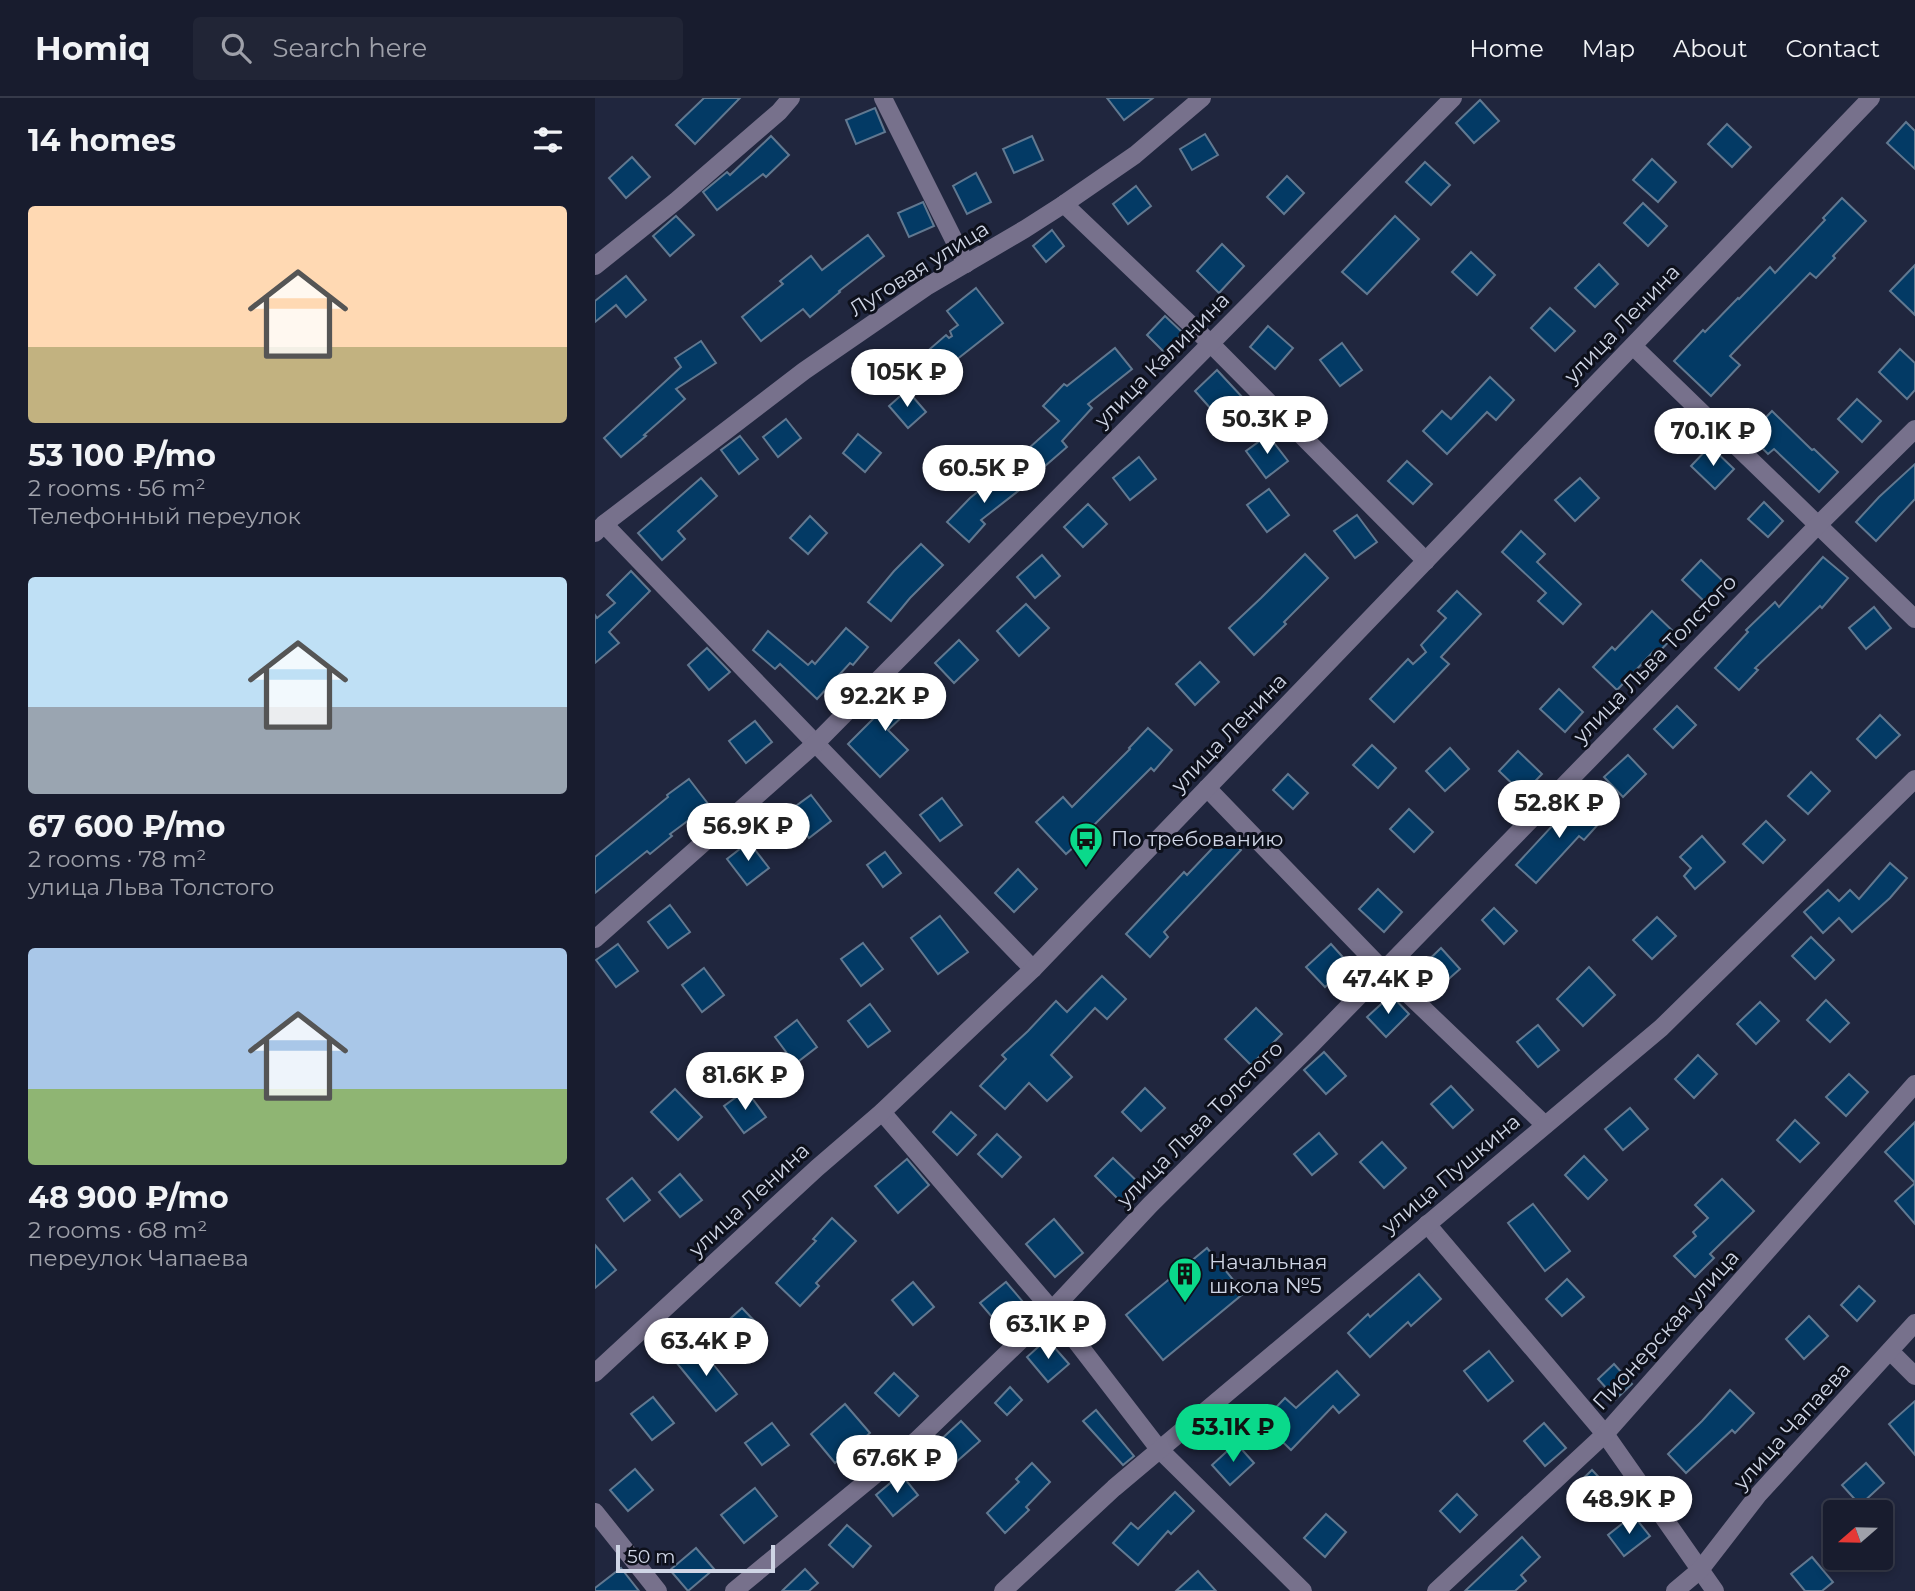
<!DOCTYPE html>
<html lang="en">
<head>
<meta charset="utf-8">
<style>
	body { margin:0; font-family:Montserrat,sans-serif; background:#212536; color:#f1f3f6; height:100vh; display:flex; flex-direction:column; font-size:26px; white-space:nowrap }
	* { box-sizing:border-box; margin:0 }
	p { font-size:23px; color:#9fa1aa }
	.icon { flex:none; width:38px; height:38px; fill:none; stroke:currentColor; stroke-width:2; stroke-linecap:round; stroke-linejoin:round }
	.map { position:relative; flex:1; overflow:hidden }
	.sheet { display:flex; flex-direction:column; background:#181c2e; width:595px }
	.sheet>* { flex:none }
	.needle { width:46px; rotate:250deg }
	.tools { position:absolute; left:1228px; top:1402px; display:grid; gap:14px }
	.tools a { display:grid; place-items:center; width:70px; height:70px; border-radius:7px; background:#181c2e; box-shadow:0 4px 10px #0003,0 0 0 2px #363a4a; font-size:35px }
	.scale { position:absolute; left:21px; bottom:18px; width:159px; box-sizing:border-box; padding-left:7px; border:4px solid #cfd5e5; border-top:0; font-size:19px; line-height:24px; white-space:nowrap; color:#cfd5e5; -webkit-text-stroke:5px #0d101b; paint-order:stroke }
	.price { position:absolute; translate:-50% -60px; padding:0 16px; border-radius:24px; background:#fff; color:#222; font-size:23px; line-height:46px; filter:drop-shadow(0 2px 4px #0008) }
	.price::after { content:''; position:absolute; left:50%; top:42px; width:21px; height:16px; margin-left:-10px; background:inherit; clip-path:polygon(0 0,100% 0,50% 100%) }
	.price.active { background:#0ad98b; color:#111 }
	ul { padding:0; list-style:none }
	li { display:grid; align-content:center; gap:14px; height:371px; padding:0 28px }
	li span { display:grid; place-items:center; height:217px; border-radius:7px; color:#555 }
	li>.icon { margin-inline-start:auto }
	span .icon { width:126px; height:126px; fill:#fffc; stroke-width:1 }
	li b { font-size:30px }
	h2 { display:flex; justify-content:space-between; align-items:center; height:84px; padding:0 28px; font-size:30px }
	header { display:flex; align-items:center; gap:42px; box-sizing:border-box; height:98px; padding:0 35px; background:#181c2e; border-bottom:2px solid #363a4a }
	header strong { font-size:33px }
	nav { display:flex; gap:38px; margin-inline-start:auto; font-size:24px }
	.search { width:490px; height:63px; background:#212536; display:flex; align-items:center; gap:18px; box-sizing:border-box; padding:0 24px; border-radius:7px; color:#9fa1aa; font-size:26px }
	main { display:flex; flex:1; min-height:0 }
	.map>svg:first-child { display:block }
	.building { fill:#033a65; stroke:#617890; stroke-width:2 }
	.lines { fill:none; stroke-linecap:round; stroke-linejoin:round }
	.minor { stroke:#77718c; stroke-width:18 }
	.labels { text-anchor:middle; stroke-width:6; stroke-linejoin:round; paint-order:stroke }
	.street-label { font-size:21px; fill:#cfd5e5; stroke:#0d101b }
	.poi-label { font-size:21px; fill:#cfd5e5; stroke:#0d101b; text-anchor:start }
</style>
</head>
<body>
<header>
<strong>Homiq</strong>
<div class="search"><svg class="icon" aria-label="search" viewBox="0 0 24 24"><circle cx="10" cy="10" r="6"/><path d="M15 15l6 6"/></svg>Search here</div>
<nav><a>Home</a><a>Map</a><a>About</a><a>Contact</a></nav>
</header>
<main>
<section class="sheet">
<h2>14 homes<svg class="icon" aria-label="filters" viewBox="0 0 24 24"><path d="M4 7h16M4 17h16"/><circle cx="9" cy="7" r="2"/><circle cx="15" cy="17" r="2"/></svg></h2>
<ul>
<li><span style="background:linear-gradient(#ffd9b3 65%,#c2b280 0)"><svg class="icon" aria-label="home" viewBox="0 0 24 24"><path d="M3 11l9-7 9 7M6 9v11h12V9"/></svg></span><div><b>53 100 ₽/mo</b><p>2 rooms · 56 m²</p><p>Телефонный переулок</p></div></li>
<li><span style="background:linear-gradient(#bfe0f5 60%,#9aa5b1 0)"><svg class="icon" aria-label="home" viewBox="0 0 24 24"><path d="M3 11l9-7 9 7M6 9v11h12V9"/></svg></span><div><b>67 600 ₽/mo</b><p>2 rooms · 78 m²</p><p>улица Льва Толстого</p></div></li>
<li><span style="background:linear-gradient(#a9c7e8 65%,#8fb573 0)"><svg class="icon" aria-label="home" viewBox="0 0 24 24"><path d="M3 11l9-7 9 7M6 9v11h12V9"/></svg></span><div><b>48 900 ₽/mo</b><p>2 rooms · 68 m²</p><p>переулок Чапаева</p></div></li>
</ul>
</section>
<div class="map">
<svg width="1320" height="1493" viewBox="0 0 1320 1493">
	<rect width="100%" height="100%" fill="#20263e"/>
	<g class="building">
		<polygon points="109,0 145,0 100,46 81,27"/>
		<polygon points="512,0 558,0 529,22"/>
		<polygon points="885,2 904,23 879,45 861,25"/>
		<polygon points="280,10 290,34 261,46 251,22"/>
		<polygon points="1311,24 1320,33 1320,71 1292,45"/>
		<polygon points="1132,26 1156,49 1137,69 1113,46"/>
		<polygon points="610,36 623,57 597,72 585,51"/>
		<polygon points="176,38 194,57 171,79 168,76 122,112 108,94 132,74 135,77"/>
		<polygon points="437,38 448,62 419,75 408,51"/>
		<polygon points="37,59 55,79 31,100 14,80"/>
		<polygon points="1057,61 1081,84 1063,104 1038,82"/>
		<polygon points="830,64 855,87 836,107 811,84"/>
		<polygon points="381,75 396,104 372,116 358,88"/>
		<polygon points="692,78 709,95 689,116 672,99"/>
		<polygon points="541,88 556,108 533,126 518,106"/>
		<polygon points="1247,100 1271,123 1238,158 1240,160 1221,180 1215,175 1135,258 1145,267 1116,298 1079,263 1108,232 1110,234 1143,200 1144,201 1175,169 1180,175 1230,122 1228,120"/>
		<polygon points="328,104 339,128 314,139 303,115"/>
		<polygon points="1048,105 1072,128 1053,148 1029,125"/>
		<polygon points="81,118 99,137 75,158 58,138"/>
		<polygon points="800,118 824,141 772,196 747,174"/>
		<polygon points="457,132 469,148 451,164 438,148"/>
		<polygon points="273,137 289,158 244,193 245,194 215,219 208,211 166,243 147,219 188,186 185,183 216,158 227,172"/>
		<polygon points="627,146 649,168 624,195 602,173"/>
		<polygon points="876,154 900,177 882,197 857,174"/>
		<polygon points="1004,166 1023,186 1000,209 980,190"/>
		<polygon points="1320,167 1320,217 1295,193"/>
		<polygon points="31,178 51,202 31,219 21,207 0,224 0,203"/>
		<polygon points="381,190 408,225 356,266 359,269 340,285 321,263 351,237 354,240 357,238 355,233 363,227 352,213"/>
		<polygon points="955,210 980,233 960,253 936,230"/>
		<polygon points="570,218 588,235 569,254 552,237"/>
		<polygon points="673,228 698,250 680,271 655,249"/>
		<polygon points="106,243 121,265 81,291 90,301 49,337 51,338 26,359 9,340 86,269 80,260"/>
		<polygon points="747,245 767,272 745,288 725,262"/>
		<polygon points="520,250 537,271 493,306 497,310 467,343 472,349 450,368 434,350 464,323 448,308 469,286 472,288"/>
		<polygon points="1305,251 1320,265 1320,292 1312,301 1284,274"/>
		<polygon points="622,272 648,300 625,321 600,293"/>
		<polygon points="895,279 919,302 901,322 892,314 852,356 828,333 847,313 856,321"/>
		<polygon points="312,292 331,314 313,330 294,308"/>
		<polygon points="1262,301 1286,323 1267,344 1243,321"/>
		<polygon points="1177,313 1217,352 1219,351 1243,374 1224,394 1179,351 1173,356 1154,337"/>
		<polygon points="191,321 206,340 183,359 168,339"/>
		<polygon points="263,336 286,355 270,374 248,355"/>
		<polygon points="673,337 693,363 671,380 651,353"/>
		<polygon points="145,338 163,361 144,376 126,352"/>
		<polygon points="1115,348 1139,371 1120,391 1096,368"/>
		<polygon points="544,359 561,381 535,402 518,380"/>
		<polygon points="812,363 837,386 818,406 793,383"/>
		<polygon points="1320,366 1320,401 1281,443 1261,424 1284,399"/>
		<polygon points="412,370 427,390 386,422 390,426 374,444 352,424 375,400"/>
		<polygon points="106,380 122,398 83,433 90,441 67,462 43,435"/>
		<polygon points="985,380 1004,400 980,423 960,402"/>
		<polygon points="674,391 694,417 672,434 652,407"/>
		<polygon points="1169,404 1188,423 1173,439 1153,421"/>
		<polygon points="493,406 512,426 488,449 469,429"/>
		<polygon points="762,417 782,444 760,460 739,433"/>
		<polygon points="215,418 232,435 213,456 195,440"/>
		<polygon points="926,433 950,456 942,464 986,506 968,526 943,503 951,495 907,454"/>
		<polygon points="326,446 348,467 315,500 296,523 273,504 299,473"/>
		<polygon points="710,456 733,480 689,524 691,526 659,557 634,530 666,500"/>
		<polygon points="447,457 465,478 440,500 422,479"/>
		<polygon points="1228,459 1253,480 1227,510 1225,508 1160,570 1163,572 1144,592 1120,570 1153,534 1151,532 1180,504 1184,509"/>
		<polygon points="1106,462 1130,485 1111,505 1087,482"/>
		<polygon points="36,473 55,493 14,534 24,545 0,565 0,517 2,520 20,505 12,497"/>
		<polygon points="862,493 886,516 846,559 854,566 799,624 775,601 813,561 818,566 831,554 826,547 851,520 843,513"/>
		<polygon points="431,506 454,530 424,558 402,533"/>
		<polygon points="1279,509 1296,530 1271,551 1254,530"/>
		<polygon points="1057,513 1081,536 1062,556 1059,553 1022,592 998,569 1017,549 1020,552"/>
		<polygon points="251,530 273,549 258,567 255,565 222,601 185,566 180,571 158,552 173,533 213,567 217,563 220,566"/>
		<polygon points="364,542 383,562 359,585 340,565"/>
		<polygon points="112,550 135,574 114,592 93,567"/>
		<polygon points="605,564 624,584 600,607 581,586"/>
		<polygon points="314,585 328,599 293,632 313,652 285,679 253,646"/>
		<polygon points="964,591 988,614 970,634 945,611"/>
		<polygon points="1082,608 1101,627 1078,650 1059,631"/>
		<polygon points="1285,617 1305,637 1281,660 1262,641"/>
		<polygon points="160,623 177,644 151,665 134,643"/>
		<polygon points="553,630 577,652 559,673 556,670 496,730 498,732 471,756 441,724 468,699 477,709 535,651 534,650"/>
		<polygon points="777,647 801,670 783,690 758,667"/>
		<polygon points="855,650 874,671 850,693 831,673"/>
		<polygon points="923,653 947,676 928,696 904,673"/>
		<polygon points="1033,657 1051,676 1028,699 1009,679"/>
		<polygon points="1216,674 1235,693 1213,716 1193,698"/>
		<polygon points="693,676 713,695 698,711 678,692"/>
		<polygon points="94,681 114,707 75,736 77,738 55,756 52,753 0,795 0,759 73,699 72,697"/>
		<polygon points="216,697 236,723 214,740 194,713"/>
		<polygon points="347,700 367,727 345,743 325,717"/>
		<polygon points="983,700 1007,722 989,742 984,738 941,785 921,767"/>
		<polygon points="814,711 838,734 819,754 795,731"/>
		<polygon points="1171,723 1190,742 1168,765 1148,746"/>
		<polygon points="630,737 646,752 569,834 573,839 555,859 531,836 589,774 592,777"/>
		<polygon points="1107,738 1130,764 1100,791 1089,778 1096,770 1085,759"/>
		<polygon points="154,744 174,770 152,787 132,761"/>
		<polygon points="290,754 306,775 288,789 272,767"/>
		<polygon points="1295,765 1312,780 1295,800 1257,834 1244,820 1228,835 1209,814 1233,792 1244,803 1255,792 1264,801"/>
		<polygon points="423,771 442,791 419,814 400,795"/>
		<polygon points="783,791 807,814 789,834 764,811"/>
		<polygon points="75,807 95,834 73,850 53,824"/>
		<polygon points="899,810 922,833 909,846 887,822"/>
		<polygon points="345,818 373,854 343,876 316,840"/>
		<polygon points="1062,819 1081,838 1057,861 1038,842"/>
		<polygon points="1216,839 1239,862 1220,881 1197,858"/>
		<polygon points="268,845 288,871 266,888 246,861"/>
		<polygon points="23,846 43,873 21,889 1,862"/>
		<polygon points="736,846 755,867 730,889 711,869"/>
		<polygon points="846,850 865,871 840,893 822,873"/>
		<polygon points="994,869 1020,897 988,928 962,901"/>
		<polygon points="109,870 129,897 107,914 87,887"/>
		<polygon points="507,878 531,901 512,921 500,910 456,957 477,979 452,1003 434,985 410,1011 385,988 411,961 407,957 433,933 461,903 472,914"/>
		<polygon points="796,897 814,916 791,939 772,919"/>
		<polygon points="1231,902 1254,925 1235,944 1212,922"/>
		<polygon points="1165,904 1184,923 1161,946 1142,926"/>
		<polygon points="275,906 295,933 273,949 253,923"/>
		<polygon points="661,910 687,936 656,967 630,941"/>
		<polygon points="202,922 222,949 200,966 180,939"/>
		<polygon points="943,927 964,952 943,969 922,944"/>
		<polygon points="729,954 751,978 731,996 709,972"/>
		<polygon points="1103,957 1122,976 1099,1000 1080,981"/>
		<polygon points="1254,976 1273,994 1251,1018 1231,999"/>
		<polygon points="856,988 878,1012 858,1030 836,1006"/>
		<polygon points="550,990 570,1010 546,1033 527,1014"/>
		<polygon points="80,991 107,1019 83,1042 56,1014"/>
		<polygon points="151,992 171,1019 149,1035 129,1008"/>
		<polygon points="1035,1010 1053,1031 1028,1052 1010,1031"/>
		<polygon points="356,1014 381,1037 362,1057 338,1034"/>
		<polygon points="1200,1022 1224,1045 1205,1064 1182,1042"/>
		<polygon points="1320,1024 1320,1085 1290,1054"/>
		<polygon points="724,1035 742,1056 717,1077 699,1056"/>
		<polygon points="402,1036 426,1059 407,1079 383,1056"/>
		<polygon points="787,1044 811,1070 789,1090 765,1064"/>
		<polygon points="989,1058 1012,1082 993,1101 970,1077"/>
		<polygon points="518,1060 549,1090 531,1109 500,1078"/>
		<polygon points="312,1061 334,1087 303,1115 280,1088"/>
		<polygon points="85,1076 107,1102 85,1119 64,1094"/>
		<polygon points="37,1080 55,1102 29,1123 12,1101"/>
		<polygon points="1127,1081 1159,1113 1115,1156 1119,1160 1100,1179 1079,1158 1101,1138 1098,1134 1113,1120 1100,1107"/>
		<polygon points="1320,1085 1320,1126 1300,1103"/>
		<polygon points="938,1106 975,1153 950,1173 913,1125"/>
		<polygon points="237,1120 261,1143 221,1185 224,1188 205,1208 181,1185 221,1143 218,1141"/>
		<polygon points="459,1121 488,1155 460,1179 431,1146"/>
		<polygon points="0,1147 21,1172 0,1190"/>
		<polygon points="612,1150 649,1195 568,1262 531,1217"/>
		<polygon points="824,1176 846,1201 816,1228 813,1224 775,1259 753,1235 773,1216 775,1219"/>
		<polygon points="972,1181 989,1199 967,1218 951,1201"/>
		<polygon points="318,1184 339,1209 318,1227 297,1202"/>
		<polygon points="411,1184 429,1205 403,1226 385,1205"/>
		<polygon points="1264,1188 1280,1203 1262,1223 1246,1207"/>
		<polygon points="147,1210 170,1234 149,1253 127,1228"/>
		<polygon points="1214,1218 1233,1238 1209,1261 1191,1241"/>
		<polygon points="452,1241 474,1266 453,1284 432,1259"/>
		<polygon points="102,1246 142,1296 121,1313 81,1264"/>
		<polygon points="894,1253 918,1283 893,1303 869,1273"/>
		<polygon points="1019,1266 1037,1286 1021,1301 1003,1281"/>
		<polygon points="742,1273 764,1297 744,1315 738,1308 696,1352 667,1324 690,1300 701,1310"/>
		<polygon points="299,1275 323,1298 304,1318 280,1295"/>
		<polygon points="415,1289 427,1302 412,1317 400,1305"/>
		<polygon points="1135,1292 1159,1315 1140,1335 1137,1332 1091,1375 1073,1356 1107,1323"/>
		<polygon points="58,1299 79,1325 57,1342 36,1316"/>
		<polygon points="1320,1303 1320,1357 1294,1326"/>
		<polygon points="250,1306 275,1335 240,1365 216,1336"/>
		<polygon points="501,1312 539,1358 528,1367 488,1323"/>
		<polygon points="366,1323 385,1343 360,1365 342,1345"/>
		<polygon points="177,1325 194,1347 167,1367 150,1345"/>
		<polygon points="949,1325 971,1350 950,1368 929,1343"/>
		<polygon points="641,1345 659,1365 635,1387 617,1367"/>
		<polygon points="437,1365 455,1384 431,1409 434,1412 410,1435 392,1415 424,1384 421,1381"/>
		<polygon points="1271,1365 1289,1385 1265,1407 1247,1387"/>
		<polygon points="40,1371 58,1392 33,1413 15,1392"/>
		<polygon points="997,1372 1016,1392 992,1415 973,1395"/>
		<polygon points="306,1376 323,1397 298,1418 281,1397"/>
		<polygon points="160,1390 182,1418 149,1445 126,1417"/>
		<polygon points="580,1394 599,1413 576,1436 573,1433 543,1467 518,1445 536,1425 543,1431"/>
		<polygon points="862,1396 882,1417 865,1434 845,1413"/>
		<polygon points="731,1416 751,1434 730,1459 709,1440"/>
		<polygon points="1038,1417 1055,1438 1029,1458 1013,1437"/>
		<polygon points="252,1427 276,1448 258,1469 234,1447"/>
		<polygon points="927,1439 945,1459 926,1477 931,1483 920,1493 870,1493"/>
		<polygon points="101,1450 119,1471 93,1493 75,1472"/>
		<polygon points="1217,1459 1238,1484 1227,1493 1210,1493 1196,1476"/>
		<polygon points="26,1470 44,1493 0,1493 0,1490"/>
		<polygon points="210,1471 223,1485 214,1493 187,1493"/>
		<polygon points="603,1473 621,1493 581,1493"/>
	</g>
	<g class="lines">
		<g class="minor">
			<polyline points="288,0 371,166"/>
			<polyline points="469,106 615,245 831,463"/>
			<polyline points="0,168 81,103 184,14 196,0"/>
			<polyline points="1038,248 1320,521"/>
			<polyline points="9,426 438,871"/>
			<polyline points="0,435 9,426 209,273 331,189 430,131 469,106 540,57 607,0"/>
			<polyline points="612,690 788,872 950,1027"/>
			<polyline points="0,841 221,645 858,0"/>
			<polyline points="287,1014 457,1212 564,1351 708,1493"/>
			<polyline points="832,1126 1010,1336 1120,1493"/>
			<polyline points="1295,1253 1320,1278"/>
			<polyline points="0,1275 222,1070 287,1014 438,871 1276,0"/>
			<polyline points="0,1414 63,1493"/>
			<polyline points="139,1493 322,1342 457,1212 555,1107 717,946 1223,427 1320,331"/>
			<polyline points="408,1493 519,1390 1066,930 1320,681"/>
			<polyline points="841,1493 1010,1336 1320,986"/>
			<polyline points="1080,1493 1105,1472 1163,1397 1320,1225"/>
		</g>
	</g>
	<defs>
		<g id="bus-pin" transform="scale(1.75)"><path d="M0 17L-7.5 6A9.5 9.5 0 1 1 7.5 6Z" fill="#0ad98b" stroke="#0d101b"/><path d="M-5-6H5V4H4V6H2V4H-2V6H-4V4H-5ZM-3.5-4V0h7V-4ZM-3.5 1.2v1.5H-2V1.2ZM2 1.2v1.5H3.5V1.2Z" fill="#111"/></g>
		<g id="building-pin" transform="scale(1.75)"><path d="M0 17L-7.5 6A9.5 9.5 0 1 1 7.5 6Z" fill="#0ad98b" stroke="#0d101b"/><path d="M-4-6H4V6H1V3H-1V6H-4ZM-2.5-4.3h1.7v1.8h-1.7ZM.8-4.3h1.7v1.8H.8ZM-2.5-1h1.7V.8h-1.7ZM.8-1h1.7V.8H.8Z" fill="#111"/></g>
	</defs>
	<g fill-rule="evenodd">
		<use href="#bus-pin" x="491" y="741"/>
		<use href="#building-pin" x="590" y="1176"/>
	</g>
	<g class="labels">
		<g class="street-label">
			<text transform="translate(324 171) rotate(-32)" y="7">Луговая улица</text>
			<text transform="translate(1027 226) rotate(-46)" y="7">улица Ленина</text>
			<text transform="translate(567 262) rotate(-45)" y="7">улица Калинина</text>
			<text transform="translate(1060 561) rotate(-46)" y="7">улица Льва Толстого</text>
			<text transform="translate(634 635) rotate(-46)" y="7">улица Ленина</text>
			<text transform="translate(605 1026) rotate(-45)" y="7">улица Льва Толстого</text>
			<text transform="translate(856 1076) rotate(-40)" y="7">улица Пушкина</text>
			<text transform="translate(154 1102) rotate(-43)" y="7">улица Ленина</text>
			<text transform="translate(1071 1232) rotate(-48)" y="7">Пионерская улица</text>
			<text transform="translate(1197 1328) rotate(-48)" y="7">улица Чапаева</text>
		</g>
		<g class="poi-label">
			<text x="516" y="748">По требованию</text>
			<text x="614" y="1171">Начальная<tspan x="614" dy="24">школа №5</tspan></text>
		</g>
	</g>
</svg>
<div class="tools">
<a><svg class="needle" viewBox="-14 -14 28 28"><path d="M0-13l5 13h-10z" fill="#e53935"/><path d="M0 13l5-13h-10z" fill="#9fa1aa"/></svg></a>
</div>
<div class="scale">50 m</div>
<b class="price" style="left:312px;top:311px">105K ₽</b>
<b class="price" style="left:672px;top:358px">50.3K ₽</b>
<b class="price" style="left:1118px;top:370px">70.1K ₽</b>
<b class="price" style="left:389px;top:407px">60.5K ₽</b>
<b class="price" style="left:290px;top:635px">92.2K ₽</b>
<b class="price" style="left:964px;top:742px">52.8K ₽</b>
<b class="price" style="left:153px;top:765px">56.9K ₽</b>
<b class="price" style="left:793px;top:918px">47.4K ₽</b>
<b class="price" style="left:150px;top:1014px">81.6K ₽</b>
<b class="price" style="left:453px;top:1263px">63.1K ₽</b>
<b class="price" style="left:111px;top:1280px">63.4K ₽</b>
<b class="price active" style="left:638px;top:1366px">53.1K ₽</b>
<b class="price" style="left:302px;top:1397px">67.6K ₽</b>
<b class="price" style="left:1034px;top:1438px">48.9K ₽</b>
</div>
</main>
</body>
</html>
